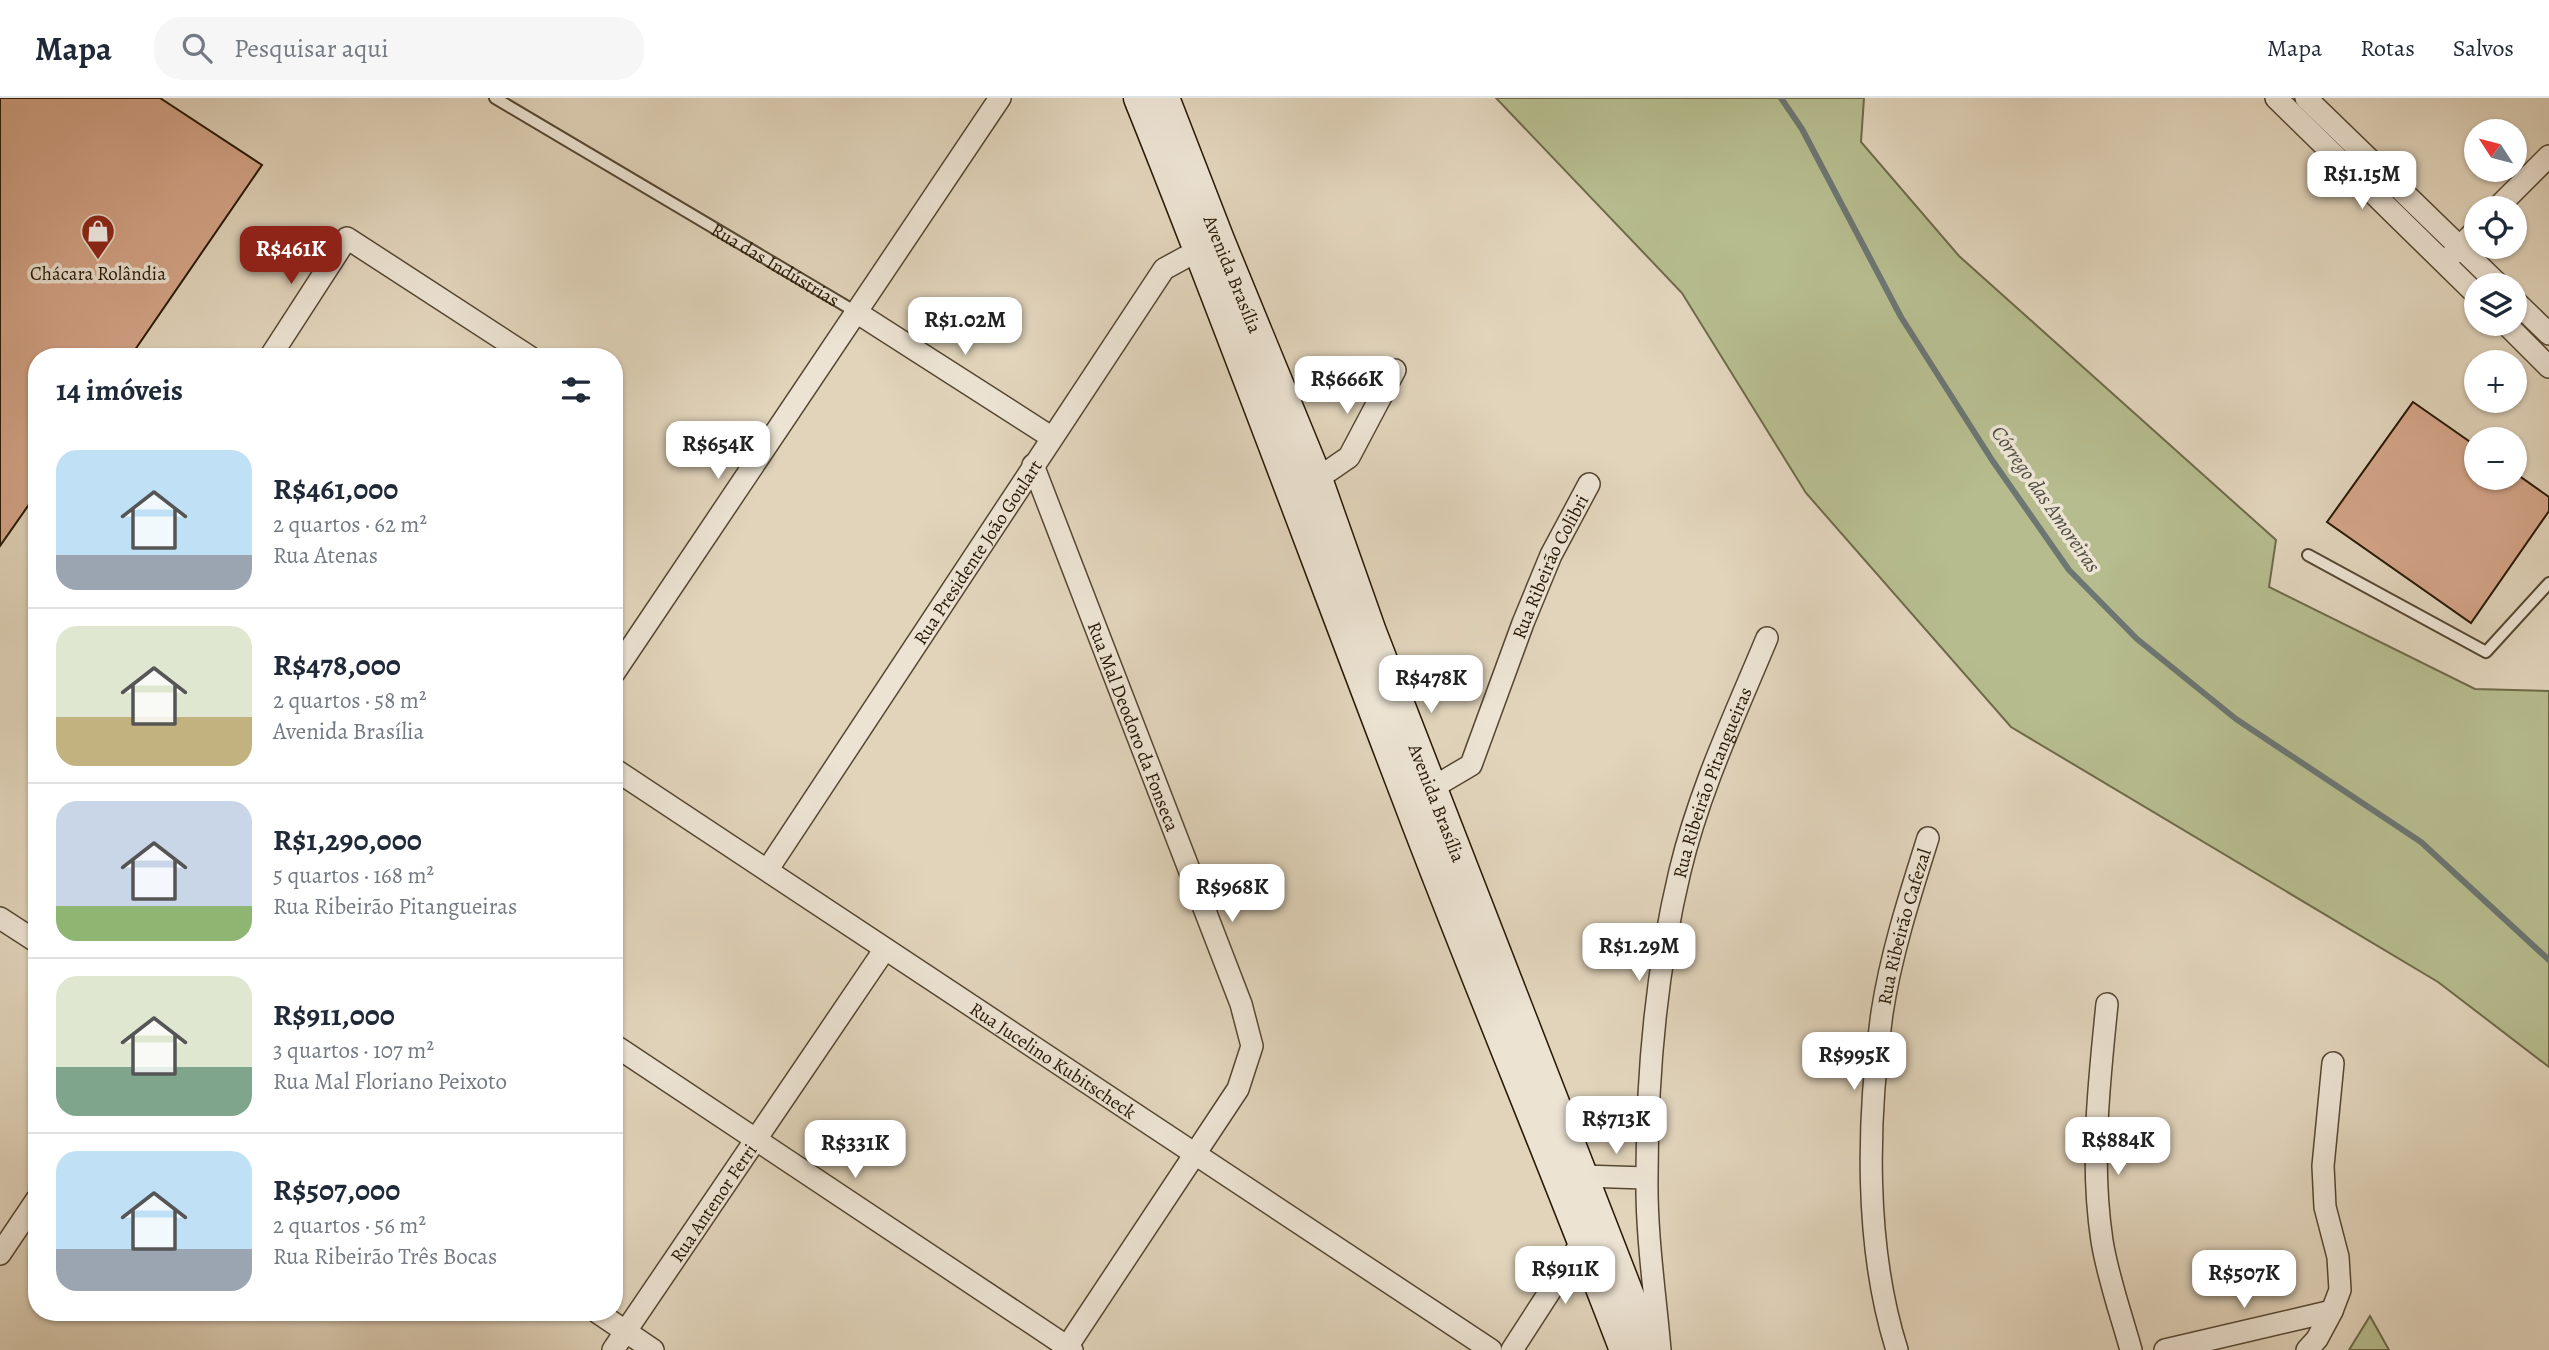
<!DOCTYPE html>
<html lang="pt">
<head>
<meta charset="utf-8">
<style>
	body { margin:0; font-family:Alegreya,serif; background:#f6f6f7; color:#1f2937; height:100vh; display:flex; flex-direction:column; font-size:26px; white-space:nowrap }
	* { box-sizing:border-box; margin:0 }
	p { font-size:23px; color:#747a83 }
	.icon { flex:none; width:38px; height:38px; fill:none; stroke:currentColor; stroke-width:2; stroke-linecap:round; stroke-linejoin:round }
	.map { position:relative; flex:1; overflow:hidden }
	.details { position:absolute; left:28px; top:250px; width:595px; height:973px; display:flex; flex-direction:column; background:#fff; border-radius:28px; box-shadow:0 2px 5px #0004 }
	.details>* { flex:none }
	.needle { width:46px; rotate:306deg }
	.fabs { position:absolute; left:2464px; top:21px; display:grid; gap:14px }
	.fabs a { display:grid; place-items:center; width:63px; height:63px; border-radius:50%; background:#fff; box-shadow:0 2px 5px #0004; font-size:35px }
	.price { position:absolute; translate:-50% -60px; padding:0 16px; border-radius:14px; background:#fff; color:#222; font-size:23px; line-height:46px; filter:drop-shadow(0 2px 4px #0008) }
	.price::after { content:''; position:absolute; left:50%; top:42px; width:21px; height:16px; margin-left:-10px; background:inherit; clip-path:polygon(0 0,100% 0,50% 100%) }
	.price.on { background:#8f2418; color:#fff }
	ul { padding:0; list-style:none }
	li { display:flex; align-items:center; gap:21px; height:175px; padding:0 28px }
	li+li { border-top:2px solid #e0e1e3 }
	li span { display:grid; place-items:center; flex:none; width:196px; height:140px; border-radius:21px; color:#555 }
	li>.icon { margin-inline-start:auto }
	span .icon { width:84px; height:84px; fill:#fffc; stroke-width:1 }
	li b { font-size:30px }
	h2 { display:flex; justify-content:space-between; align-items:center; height:84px; padding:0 28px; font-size:30px }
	header { display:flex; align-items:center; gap:42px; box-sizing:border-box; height:98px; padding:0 35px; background:#fff; border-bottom:2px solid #e0e1e3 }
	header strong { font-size:33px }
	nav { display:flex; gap:38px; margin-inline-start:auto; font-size:24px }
	.search { width:490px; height:63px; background:#f6f6f7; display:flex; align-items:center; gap:18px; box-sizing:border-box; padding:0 24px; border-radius:28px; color:#747a83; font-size:26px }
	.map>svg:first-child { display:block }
	.green { fill:#b6bc8e; stroke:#6e6a49; stroke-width:2 }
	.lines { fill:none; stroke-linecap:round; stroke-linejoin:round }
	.stream { stroke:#6c7672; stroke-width:6 }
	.building { fill:#d4a488; stroke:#271804; stroke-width:2 }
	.lane-casing { stroke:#564732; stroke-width:14 }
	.street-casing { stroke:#564732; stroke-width:24 }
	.secondary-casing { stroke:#271804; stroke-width:33 }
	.lane { stroke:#ece3d3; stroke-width:10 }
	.street { stroke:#ece3d3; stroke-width:21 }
	.secondary { stroke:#ece3d3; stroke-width:30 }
	.labels { text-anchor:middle; stroke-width:7; stroke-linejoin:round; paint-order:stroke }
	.street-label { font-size:19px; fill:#271804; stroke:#ece3d3 }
	.poi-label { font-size:19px; fill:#271804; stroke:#ece3d3 }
	.water-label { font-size:21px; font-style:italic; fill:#4f4f44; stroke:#ece3d3 }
</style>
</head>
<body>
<header>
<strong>Mapa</strong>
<div class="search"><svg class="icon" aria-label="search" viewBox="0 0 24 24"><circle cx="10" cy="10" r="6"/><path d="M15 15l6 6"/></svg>Pesquisar aqui</div>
<nav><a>Mapa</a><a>Rotas</a><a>Salvos</a></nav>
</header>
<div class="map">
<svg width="2549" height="1252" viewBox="0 0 2549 1252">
	<rect width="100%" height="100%" fill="#e1d4bb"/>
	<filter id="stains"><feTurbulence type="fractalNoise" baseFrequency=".00286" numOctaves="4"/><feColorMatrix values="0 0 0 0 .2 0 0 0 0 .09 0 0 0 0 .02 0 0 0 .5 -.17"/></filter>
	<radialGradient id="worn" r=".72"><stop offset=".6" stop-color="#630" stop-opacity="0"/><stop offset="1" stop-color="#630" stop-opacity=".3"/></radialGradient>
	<g class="green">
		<polygon points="1496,0 1864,0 1861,44 1959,158 2276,442 2269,489 2475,591 2549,593 2549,969 2438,884 2011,629 1806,395 1682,195"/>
		<polygon points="2370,1218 2389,1252 2349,1252"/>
	</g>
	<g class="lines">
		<polyline class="stream" points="1781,0 1802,31 1901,219 1992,362 2069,472 2137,541 2236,621 2421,744 2549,862"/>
	</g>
	<g class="building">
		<polygon points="0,0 160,0 262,67 130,259 37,259 37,395 0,448"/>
		<polygon points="2413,304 2476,348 2476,380 2515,380 2515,375 2549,399 2549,413 2471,525 2327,424"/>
	</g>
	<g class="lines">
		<g class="lane-casing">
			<g id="lane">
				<path id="s1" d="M495,0L856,214"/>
				<polyline points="2308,457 2486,554 2549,485"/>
			</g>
		</g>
		<g class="street-casing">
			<g id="street">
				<polyline points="2276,0 2476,196"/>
				<polyline points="2306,0 2499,187"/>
				<polyline points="2497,110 2549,58"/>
				<polyline points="2451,158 2476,132"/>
				<polyline points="2515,203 2549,236"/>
				<polyline points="856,214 1051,339"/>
				<polyline points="2506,226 2549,269"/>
				<polyline points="270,259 347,140 530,259"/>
				<path id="s2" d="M1033,367L1241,906L1252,948L1238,991L1065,1252"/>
				<polyline points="1317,381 1349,359 1395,272"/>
				<polyline points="614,575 1000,0"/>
				<path id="s3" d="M614,671L1491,1252"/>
				<path id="s4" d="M1432,690L1471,667L1523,525L1551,457L1589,386"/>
				<path id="s5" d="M768,771L1164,171L1210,146"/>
				<polyline points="0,820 37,844"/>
				<path d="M2107,906C2099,985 2090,1064 2102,1143C2108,1180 2121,1216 2131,1252"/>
				<polyline points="614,947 1072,1252"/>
				<polyline points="1583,1078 1646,1080"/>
				<polyline points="0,1156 37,1101"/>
				<polyline points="597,1214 653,1252"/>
				<path id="s6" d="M613,1252L885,851"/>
				<polyline points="1512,1252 1583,1142"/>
				<path id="s7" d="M1660,1252C1655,1195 1646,1135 1647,1078C1647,976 1656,873 1680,773C1699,693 1735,617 1767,540"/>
				<path id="s8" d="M1897,1252C1864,1148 1867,1022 1882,915C1891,856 1910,797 1928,740"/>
				<polyline points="2165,1252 2332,1213"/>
				<polyline points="2307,1252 2317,1241 2332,1213 2340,1192 2338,1159 2325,1109 2323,1068 2333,965"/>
			</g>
		</g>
		<g class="secondary-casing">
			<g id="secondary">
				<path d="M1139,0C1234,236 1321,475 1412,712C1481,893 1556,1071 1625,1252"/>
				<path id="s9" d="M1164,0L1219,142L1317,381L1371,534L1650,1252"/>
			</g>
		</g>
		<use href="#lane" class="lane"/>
		<use href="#street" class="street"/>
		<use href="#secondary" class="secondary"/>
	</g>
	<defs>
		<g id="shop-pin" transform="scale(1.75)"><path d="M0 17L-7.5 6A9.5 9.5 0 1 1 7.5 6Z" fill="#8f2418" stroke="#ece3d3"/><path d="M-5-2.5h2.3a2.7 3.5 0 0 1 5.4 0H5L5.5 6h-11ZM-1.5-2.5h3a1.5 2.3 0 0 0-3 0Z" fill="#fff"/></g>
	</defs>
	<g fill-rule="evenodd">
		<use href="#shop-pin" x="98" y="133"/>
	</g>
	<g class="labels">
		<g class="street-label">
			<text dy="7" stroke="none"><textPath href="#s1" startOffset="326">Rua das Indústrias</textPath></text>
			<text dy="7" stroke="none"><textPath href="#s9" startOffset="189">Avenida Brasília</textPath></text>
			<text dy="7" stroke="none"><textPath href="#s5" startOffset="380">Rua Presidente João Goulart</textPath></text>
			<text dy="7" stroke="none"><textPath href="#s4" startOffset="259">Rua Ribeirão Colibri</textPath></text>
			<text dy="7" stroke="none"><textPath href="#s2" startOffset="280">Rua Mal Deodoro da Fonseca</textPath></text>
			<text dy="7" stroke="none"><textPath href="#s7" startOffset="576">Rua Ribeirão Pitangueiras</textPath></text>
			<text dy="7" stroke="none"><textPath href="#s9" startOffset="756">Avenida Brasília</textPath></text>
			<text dy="7" stroke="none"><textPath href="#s8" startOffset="429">Rua Ribeirão Cafezal</textPath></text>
			<text dy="7" stroke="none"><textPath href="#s3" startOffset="527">Rua Jucelino Kubitscheck</textPath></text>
			<text dy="7" stroke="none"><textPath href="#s6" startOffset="178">Rua Antenor Ferri</textPath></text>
		</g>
		<g class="poi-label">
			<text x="98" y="182">Chácara Rolândia</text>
		</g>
		<g class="water-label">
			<text transform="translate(2046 401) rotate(55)" y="7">Córrego das Amoreiras</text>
		</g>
	</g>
	<rect width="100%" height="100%" filter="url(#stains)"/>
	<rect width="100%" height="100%" fill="url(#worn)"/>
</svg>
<div class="fabs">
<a><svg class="needle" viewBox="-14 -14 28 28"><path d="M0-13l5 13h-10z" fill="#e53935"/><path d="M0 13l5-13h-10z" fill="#747a83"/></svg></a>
<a><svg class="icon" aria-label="locate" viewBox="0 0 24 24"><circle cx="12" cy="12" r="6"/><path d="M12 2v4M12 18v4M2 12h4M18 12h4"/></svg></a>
<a><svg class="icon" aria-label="layers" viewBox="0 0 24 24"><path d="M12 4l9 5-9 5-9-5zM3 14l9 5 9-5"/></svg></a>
<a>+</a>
<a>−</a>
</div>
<b class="price" style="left:2362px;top:113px">R$1.15M</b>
<b class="price on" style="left:291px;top:188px">R$461K</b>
<b class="price" style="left:965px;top:259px">R$1.02M</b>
<b class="price" style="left:1347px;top:318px">R$666K</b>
<b class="price" style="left:718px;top:383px">R$654K</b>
<b class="price" style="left:1431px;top:617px">R$478K</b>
<b class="price" style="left:1232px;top:826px">R$968K</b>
<b class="price" style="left:1639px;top:885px">R$1.29M</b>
<b class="price" style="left:1854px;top:994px">R$995K</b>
<b class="price" style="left:1616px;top:1058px">R$713K</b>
<b class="price" style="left:2118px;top:1079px">R$884K</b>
<b class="price" style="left:855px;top:1082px">R$331K</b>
<b class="price" style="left:1565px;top:1208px">R$911K</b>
<b class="price" style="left:2244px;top:1212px">R$507K</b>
<section class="details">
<h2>14 imóveis<svg class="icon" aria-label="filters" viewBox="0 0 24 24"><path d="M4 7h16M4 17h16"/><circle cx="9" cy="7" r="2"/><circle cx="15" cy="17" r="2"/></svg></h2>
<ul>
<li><span style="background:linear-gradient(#bfe0f5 75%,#9aa5b1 0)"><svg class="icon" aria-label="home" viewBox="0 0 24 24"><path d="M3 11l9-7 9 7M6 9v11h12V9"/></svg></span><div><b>R$461,000</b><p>2 quartos · 62 m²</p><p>Rua Atenas</p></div></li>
<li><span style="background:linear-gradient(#dfe7d0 65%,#c2b280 0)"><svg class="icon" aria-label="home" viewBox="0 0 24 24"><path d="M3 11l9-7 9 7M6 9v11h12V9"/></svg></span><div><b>R$478,000</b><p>2 quartos · 58 m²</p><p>Avenida Brasília</p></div></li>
<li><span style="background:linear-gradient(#c9d6e8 75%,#8fb573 0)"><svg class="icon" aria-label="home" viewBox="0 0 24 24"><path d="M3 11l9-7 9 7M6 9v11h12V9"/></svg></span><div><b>R$1,290,000</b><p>5 quartos · 168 m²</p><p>Rua Ribeirão Pitangueiras</p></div></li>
<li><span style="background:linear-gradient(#dfe7d0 65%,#7fa58c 0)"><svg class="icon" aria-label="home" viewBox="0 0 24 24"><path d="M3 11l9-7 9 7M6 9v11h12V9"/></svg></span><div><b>R$911,000</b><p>3 quartos · 107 m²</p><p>Rua Mal Floriano Peixoto</p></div></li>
<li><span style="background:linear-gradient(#bfe0f5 70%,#9aa5b1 0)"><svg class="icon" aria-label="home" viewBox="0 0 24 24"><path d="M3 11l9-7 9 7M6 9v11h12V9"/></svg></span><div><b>R$507,000</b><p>2 quartos · 56 m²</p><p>Rua Ribeirão Três Bocas</p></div></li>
</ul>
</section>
</div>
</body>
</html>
